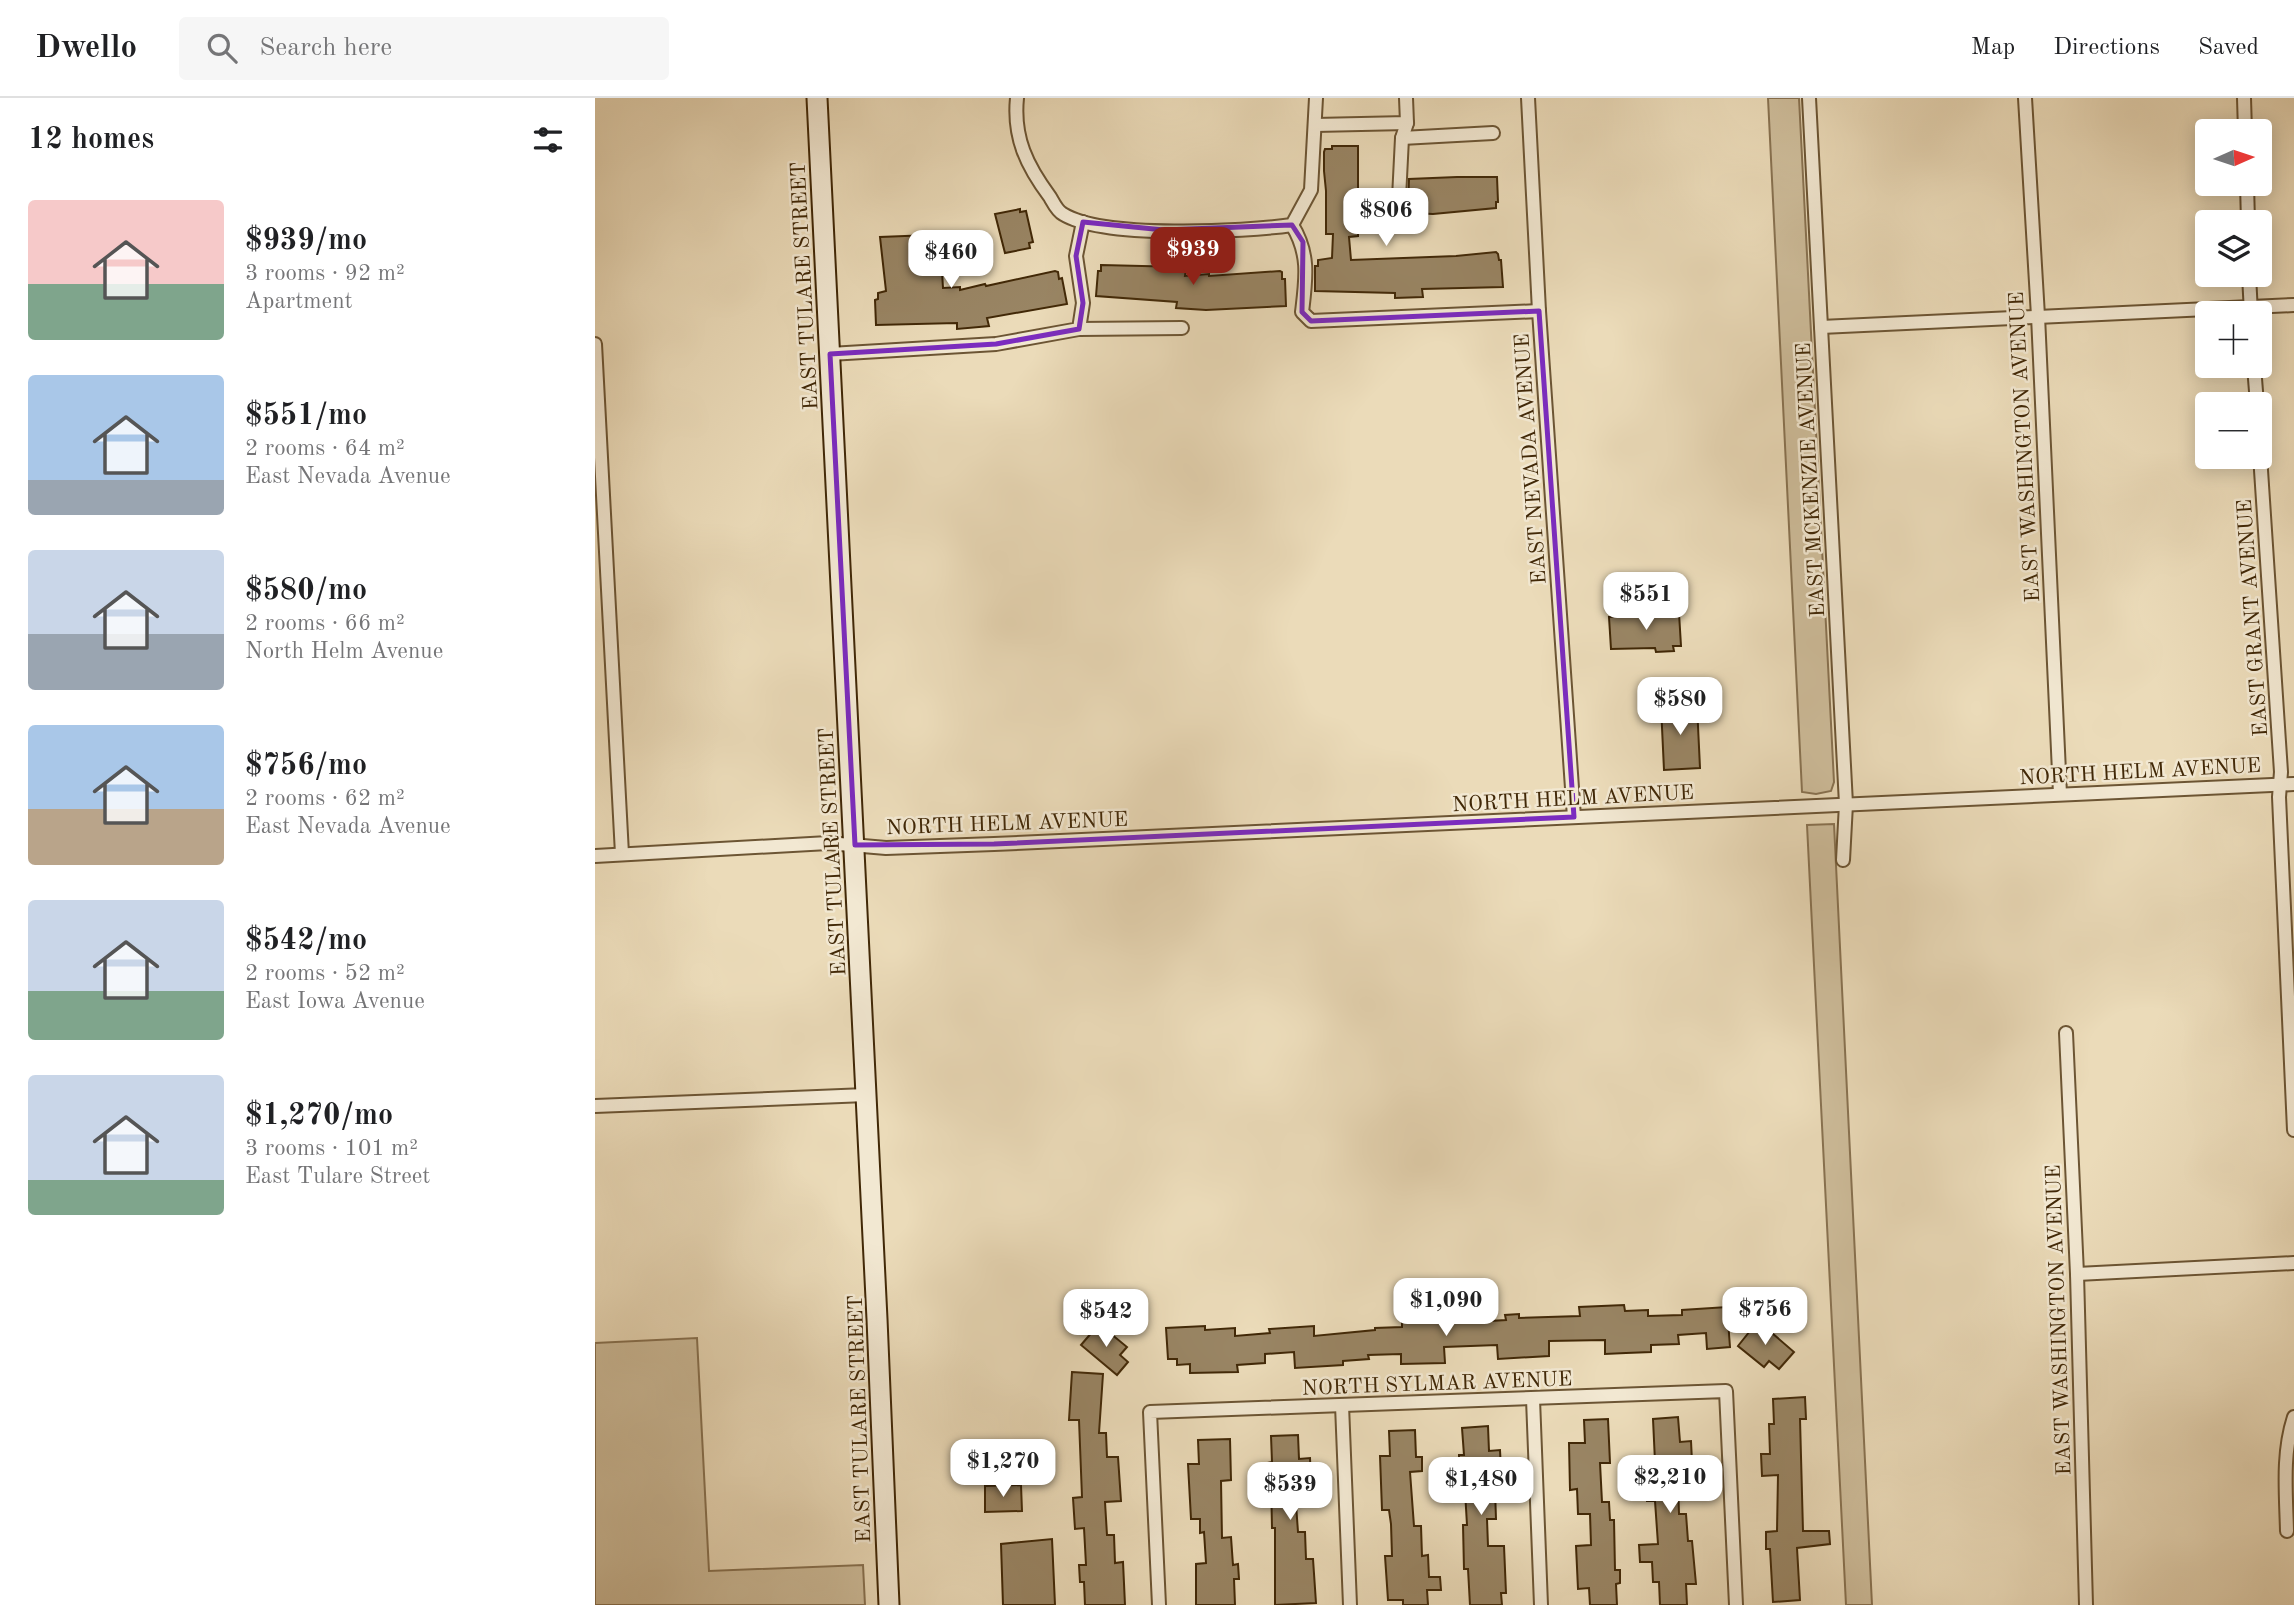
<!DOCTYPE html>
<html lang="en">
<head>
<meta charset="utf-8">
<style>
	body { margin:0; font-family:"Old Standard TT",serif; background:#f6f6f6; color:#202124; height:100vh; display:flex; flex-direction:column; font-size:26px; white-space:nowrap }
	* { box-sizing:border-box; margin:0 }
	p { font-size:23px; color:#757577 }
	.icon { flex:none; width:38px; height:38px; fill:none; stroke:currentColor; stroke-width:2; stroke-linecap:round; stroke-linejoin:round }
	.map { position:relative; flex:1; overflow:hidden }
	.side { display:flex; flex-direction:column; background:#fff; width:595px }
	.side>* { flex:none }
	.needle { width:46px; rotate:87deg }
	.fabs { position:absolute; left:1600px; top:21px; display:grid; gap:14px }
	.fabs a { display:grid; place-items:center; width:77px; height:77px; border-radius:7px; background:#fff; box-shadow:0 4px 18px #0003; font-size:35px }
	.price { position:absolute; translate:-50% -60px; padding:0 16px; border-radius:14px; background:#fff; color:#222; font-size:23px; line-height:46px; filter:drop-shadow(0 2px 4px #0008) }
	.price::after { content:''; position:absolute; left:50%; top:42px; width:21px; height:16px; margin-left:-10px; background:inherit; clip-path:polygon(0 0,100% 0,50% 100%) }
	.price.active { background:#8f2418; color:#fff }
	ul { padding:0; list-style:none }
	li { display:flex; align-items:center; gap:21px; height:175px; padding:0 28px }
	li span { display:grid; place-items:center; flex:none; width:196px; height:140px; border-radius:7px; color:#555 }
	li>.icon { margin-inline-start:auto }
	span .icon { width:84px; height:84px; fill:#fffc; stroke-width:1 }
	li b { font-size:30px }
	h2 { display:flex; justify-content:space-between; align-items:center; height:84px; padding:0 28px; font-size:30px }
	header { display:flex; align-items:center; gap:42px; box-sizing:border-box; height:98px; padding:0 35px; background:#fff; border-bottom:2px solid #e0e0e0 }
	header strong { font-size:33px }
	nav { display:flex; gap:38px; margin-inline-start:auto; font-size:24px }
	.search { width:490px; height:63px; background:#f6f6f6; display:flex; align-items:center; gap:18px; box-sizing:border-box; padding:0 24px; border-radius:7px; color:#757577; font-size:26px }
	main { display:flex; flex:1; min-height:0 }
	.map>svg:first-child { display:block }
	.green { fill:#cebd9b; stroke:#887251; stroke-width:2 }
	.building { fill:#998564; stroke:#412807; stroke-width:2 }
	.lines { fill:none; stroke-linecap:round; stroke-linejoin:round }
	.minor-casing { stroke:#6c5534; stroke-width:16 }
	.secondary-casing { stroke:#412807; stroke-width:23 }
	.minor { stroke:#f2e8d2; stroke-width:12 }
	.secondary { stroke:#f2e8d2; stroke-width:19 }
	.marked { fill:none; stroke:#7b2cbf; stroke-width:5; stroke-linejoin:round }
	.labels { text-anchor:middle; stroke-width:5; stroke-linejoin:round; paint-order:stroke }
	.street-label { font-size:21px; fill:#412807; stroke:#f2e8d2 }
</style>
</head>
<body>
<header>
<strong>Dwello</strong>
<div class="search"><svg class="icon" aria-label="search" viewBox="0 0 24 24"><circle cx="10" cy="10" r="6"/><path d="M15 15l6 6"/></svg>Search here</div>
<nav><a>Map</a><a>Directions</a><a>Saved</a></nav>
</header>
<main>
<section class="side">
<h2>12 homes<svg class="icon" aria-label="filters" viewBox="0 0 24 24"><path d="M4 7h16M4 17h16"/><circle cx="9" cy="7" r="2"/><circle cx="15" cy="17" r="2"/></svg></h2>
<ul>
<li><span style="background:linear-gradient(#f6c9c9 60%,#7fa58c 0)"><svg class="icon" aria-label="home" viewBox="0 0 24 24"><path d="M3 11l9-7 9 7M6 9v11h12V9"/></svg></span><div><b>$939/mo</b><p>3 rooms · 92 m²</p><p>Apartment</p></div></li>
<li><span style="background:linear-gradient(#a9c7e8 75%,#9aa5b1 0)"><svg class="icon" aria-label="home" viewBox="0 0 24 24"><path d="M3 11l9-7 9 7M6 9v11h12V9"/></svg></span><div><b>$551/mo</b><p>2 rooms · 64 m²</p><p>East Nevada Avenue</p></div></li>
<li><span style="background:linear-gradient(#c9d6e8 60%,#9aa5b1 0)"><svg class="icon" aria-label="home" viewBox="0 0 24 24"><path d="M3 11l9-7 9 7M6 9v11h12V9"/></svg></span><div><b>$580/mo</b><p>2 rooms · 66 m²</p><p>North Helm Avenue</p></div></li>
<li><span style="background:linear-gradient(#a9c7e8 60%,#b9a48a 0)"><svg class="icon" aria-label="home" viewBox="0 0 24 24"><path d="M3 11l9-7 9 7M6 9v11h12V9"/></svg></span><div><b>$756/mo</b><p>2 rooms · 62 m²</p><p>East Nevada Avenue</p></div></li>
<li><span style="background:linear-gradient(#c9d6e8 65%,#7fa58c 0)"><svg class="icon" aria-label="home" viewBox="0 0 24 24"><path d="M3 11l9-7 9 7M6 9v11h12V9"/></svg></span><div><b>$542/mo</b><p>2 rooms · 52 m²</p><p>East Iowa Avenue</p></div></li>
<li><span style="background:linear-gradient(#c9d6e8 75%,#7fa58c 0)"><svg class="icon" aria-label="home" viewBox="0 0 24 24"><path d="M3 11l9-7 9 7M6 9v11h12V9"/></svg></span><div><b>$1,270/mo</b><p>3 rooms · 101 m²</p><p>East Tulare Street</p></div></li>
</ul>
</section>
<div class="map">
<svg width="1699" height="1507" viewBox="0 0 1699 1507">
	<rect width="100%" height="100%" fill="#ebdbb9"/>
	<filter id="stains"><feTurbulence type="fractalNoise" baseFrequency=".00286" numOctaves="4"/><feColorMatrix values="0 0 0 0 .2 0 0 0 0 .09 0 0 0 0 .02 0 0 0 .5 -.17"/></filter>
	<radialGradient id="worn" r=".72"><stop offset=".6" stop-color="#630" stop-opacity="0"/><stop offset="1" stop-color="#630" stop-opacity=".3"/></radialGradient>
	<g class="green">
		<polygon points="1173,0 1204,0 1239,684 1236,693 1221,696 1207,694"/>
		<polygon points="1239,726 1277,1507 1251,1507 1212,727"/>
		<polygon points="102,1240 114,1473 268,1467 270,1507 0,1507 0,1245"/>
	</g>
	<g class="building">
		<polygon points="737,48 763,48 763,138 754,139 756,162 861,158 901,154 903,156 904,162 906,162 908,189 827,191 828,199 800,200 800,195 720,193 720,168 723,168 723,162 737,160 738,136 731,136 731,93 729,73 729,54 730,51 737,51"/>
		<polygon points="862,79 902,79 903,104 901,104 901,110 838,116 816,115 816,109 813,109 814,81"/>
		<polygon points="425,111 425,114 431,113 438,144 434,145 435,150 410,155 400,116"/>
		<polygon points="335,137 335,140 345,140 348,190 365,189 365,192 390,186 391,188 460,173 463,174 464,181 467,180 472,206 392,220 394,228 384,229 362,231 362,225 281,227 280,202 283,201 283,195 291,193 285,139"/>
		<polygon points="506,167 588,169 591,171 590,178 614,176 614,178 685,173 687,174 687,181 690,181 691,208 611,212 581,210 582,204 501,198 503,173 506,173"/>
		<polygon points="1084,515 1086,548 1078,548 1079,553 1061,554 1060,550 1016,551 1014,519"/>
		<polygon points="1102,607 1105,670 1069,672 1066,608"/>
		<polygon points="1029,1207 1030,1213 1053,1212 1053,1218 1087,1217 1087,1212 1132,1209 1135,1249 1112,1251 1111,1235 1083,1237 1084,1246 1056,1247 1056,1254 1031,1255 1010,1256 1010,1242 954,1243 954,1258 903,1261 902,1247 849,1249 850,1265 806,1266 806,1256 773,1257 774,1261 748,1263 748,1267 700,1270 699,1254 670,1256 670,1265 642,1267 643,1274 595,1275 595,1266 582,1267 582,1261 573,1261 571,1230 610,1228 610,1232 640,1230 640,1238 675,1235 674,1231 719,1228 719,1238 780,1232 780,1230 807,1229 807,1210 821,1210 821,1218 861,1217 861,1225 911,1222 910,1217 924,1216 924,1220 985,1218 984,1209"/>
		<polygon points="1163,1223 1199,1254 1184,1271 1174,1263 1169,1269 1143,1248"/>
		<polygon points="504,1226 532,1249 525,1257 533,1264 522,1277 486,1247"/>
		<polygon points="477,1274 508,1276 504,1335 511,1335 512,1359 523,1359 526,1403 510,1404 512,1437 519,1437 520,1465 528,1464 530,1507 490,1507 489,1484 485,1484 484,1467 491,1467 489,1430 480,1431 478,1400 487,1399 484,1322 474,1322"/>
		<polygon points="1210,1299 1211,1321 1205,1321 1208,1433 1234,1433 1235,1446 1202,1450 1205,1502 1178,1504 1175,1451 1171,1451 1171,1434 1182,1433 1183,1377 1167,1378 1166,1356 1175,1356 1174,1326 1179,1326 1178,1301"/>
		<polygon points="1083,1319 1085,1344 1096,1343 1098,1384 1083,1385 1084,1416 1091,1416 1093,1443 1097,1443 1101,1486 1091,1486 1092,1507 1065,1507 1064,1484 1058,1484 1057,1464 1045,1464 1044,1447 1063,1446 1060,1403 1052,1403 1052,1386 1061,1385 1058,1321"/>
		<polygon points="1013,1321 1015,1365 1005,1365 1007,1404 1014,1404 1015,1422 1019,1422 1020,1472 1025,1472 1025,1485 1021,1486 1022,1507 995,1507 994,1490 983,1491 981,1448 996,1447 995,1416 983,1416 982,1391 975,1392 974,1345 990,1345 989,1322"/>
		<polygon points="893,1328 894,1353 905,1352 907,1392 900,1392 901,1421 892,1421 893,1448 909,1448 911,1495 906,1495 907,1507 875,1507 873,1471 869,1471 868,1427 872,1427 870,1393 864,1394 864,1357 869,1357 867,1330"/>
		<polygon points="820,1332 821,1359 827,1359 827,1373 815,1374 819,1428 826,1428 827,1458 833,1457 834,1479 845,1479 846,1492 832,1492 833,1507 808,1507 808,1502 793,1502 790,1458 797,1458 796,1426 794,1412 787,1412 785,1358 795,1358 794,1333"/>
		<polygon points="703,1337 704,1361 715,1360 717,1405 701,1406 703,1434 710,1434 711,1461 718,1461 721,1505 680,1507 680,1430 677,1430 676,1380 673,1380 672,1365 677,1364 676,1338"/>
		<polygon points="635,1341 636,1382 626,1383 627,1440 636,1439 638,1467 643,1466 644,1481 639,1481 640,1507 601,1507 601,1466 611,1465 609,1434 605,1435 605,1421 596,1421 593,1366 604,1366 603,1342"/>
		<polygon points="426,1387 427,1413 390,1414 390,1388"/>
		<polygon points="457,1441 460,1507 408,1507 406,1446"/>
	</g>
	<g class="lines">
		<g class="minor-casing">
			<g id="minor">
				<path d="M422,0C418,40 432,68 455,99C458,104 462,113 468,116C508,141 648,134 697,127L716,92L721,0"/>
				<polyline points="933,0 944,213 979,719"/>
				<polyline points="1214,0 1251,706 1248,762"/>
				<polyline points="1430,0 1443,218 1465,696"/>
				<polyline points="1649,0 1650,33"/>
				<polyline points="720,27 812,25 811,0"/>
				<polyline points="807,40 898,35"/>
				<polyline points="1652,86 1653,124"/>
				<polyline points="803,120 807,40 812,25"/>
				<path d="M697,127C715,156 711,181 707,214L716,223L944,213"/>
				<polyline points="1654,177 1656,215"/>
				<polyline points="1226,229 1699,207"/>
				<polyline points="484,231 587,230"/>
				<polyline points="0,246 27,756"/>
				<polyline points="235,256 401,246 484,231 488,205 481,158 488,124"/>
				<polyline points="1659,268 1662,306"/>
				<polyline points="1664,342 1686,674 1684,699 1699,1032"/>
				<polyline points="0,758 233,745 291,750 399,746 1699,686"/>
				<polyline points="1471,935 1482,1176 1491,1507"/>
				<polyline points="0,1008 271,997"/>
				<polyline points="1482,1176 1699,1165"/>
				<polyline points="938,1301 946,1507"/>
				<polyline points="747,1307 755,1507"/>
				<path d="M1692,1433C1691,1394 1687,1356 1699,1319"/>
				<polyline points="564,1507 555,1314 1131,1293 1141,1507"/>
			</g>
		</g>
		<g class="secondary-casing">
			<polyline id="secondary" points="222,0 282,1221 294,1507"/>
		</g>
		<use href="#minor" class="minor"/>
		<use href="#secondary" class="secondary"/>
	</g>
	<path class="marked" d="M488,124L569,132L697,127L708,144L707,214L716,223L944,213L979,719L399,746L260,747L235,256L401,246L484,231L488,205L481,158Z"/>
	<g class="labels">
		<g class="street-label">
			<text transform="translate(209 188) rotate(-93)" y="7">EAST TULARE STREET</text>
			<text transform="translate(1429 349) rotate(-93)" y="7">EAST WASHINGTON AVENUE</text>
			<text transform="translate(935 361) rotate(-94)" y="7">EAST NEVADA AVENUE</text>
			<text transform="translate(1215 382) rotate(-93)" y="7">EAST MCKENZIE AVENUE</text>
			<text transform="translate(1657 520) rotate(-94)" y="7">EAST GRANT AVENUE</text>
			<text transform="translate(1545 673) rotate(-3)" y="7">NORTH HELM AVENUE</text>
			<text transform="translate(978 700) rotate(-3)" y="7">NORTH HELM AVENUE</text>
			<text transform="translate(412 725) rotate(-2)" y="7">NORTH HELM AVENUE</text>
			<text transform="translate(237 754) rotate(-93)" y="7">EAST TULARE STREET</text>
			<text transform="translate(1463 1222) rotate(-92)" y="7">EAST WASHINGTON AVENUE</text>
			<text transform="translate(842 1285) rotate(-2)" y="7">NORTH SYLMAR AVENUE</text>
			<text transform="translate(264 1321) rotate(-92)" y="7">EAST TULARE STREET</text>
		</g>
	</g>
	<rect width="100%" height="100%" filter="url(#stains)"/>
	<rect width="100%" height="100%" fill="url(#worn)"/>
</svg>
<div class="fabs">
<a><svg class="needle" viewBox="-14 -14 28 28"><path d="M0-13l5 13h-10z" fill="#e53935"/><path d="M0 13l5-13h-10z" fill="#757577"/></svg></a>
<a><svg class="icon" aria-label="layers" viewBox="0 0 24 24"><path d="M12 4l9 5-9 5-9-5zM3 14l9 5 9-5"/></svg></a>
<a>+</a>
<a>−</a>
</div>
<b class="price" style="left:791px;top:150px">$806</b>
<b class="price active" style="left:598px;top:189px">$939</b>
<b class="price" style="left:356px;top:192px">$460</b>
<b class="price" style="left:1051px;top:534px">$551</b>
<b class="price" style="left:1085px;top:639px">$580</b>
<b class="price" style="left:851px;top:1240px">$1,090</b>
<b class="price" style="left:1170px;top:1249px">$756</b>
<b class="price" style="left:511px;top:1251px">$542</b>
<b class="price" style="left:408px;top:1401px">$1,270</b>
<b class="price" style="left:1075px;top:1417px">$2,210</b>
<b class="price" style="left:886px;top:1419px">$1,480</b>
<b class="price" style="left:695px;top:1424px">$539</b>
</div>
</main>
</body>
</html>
